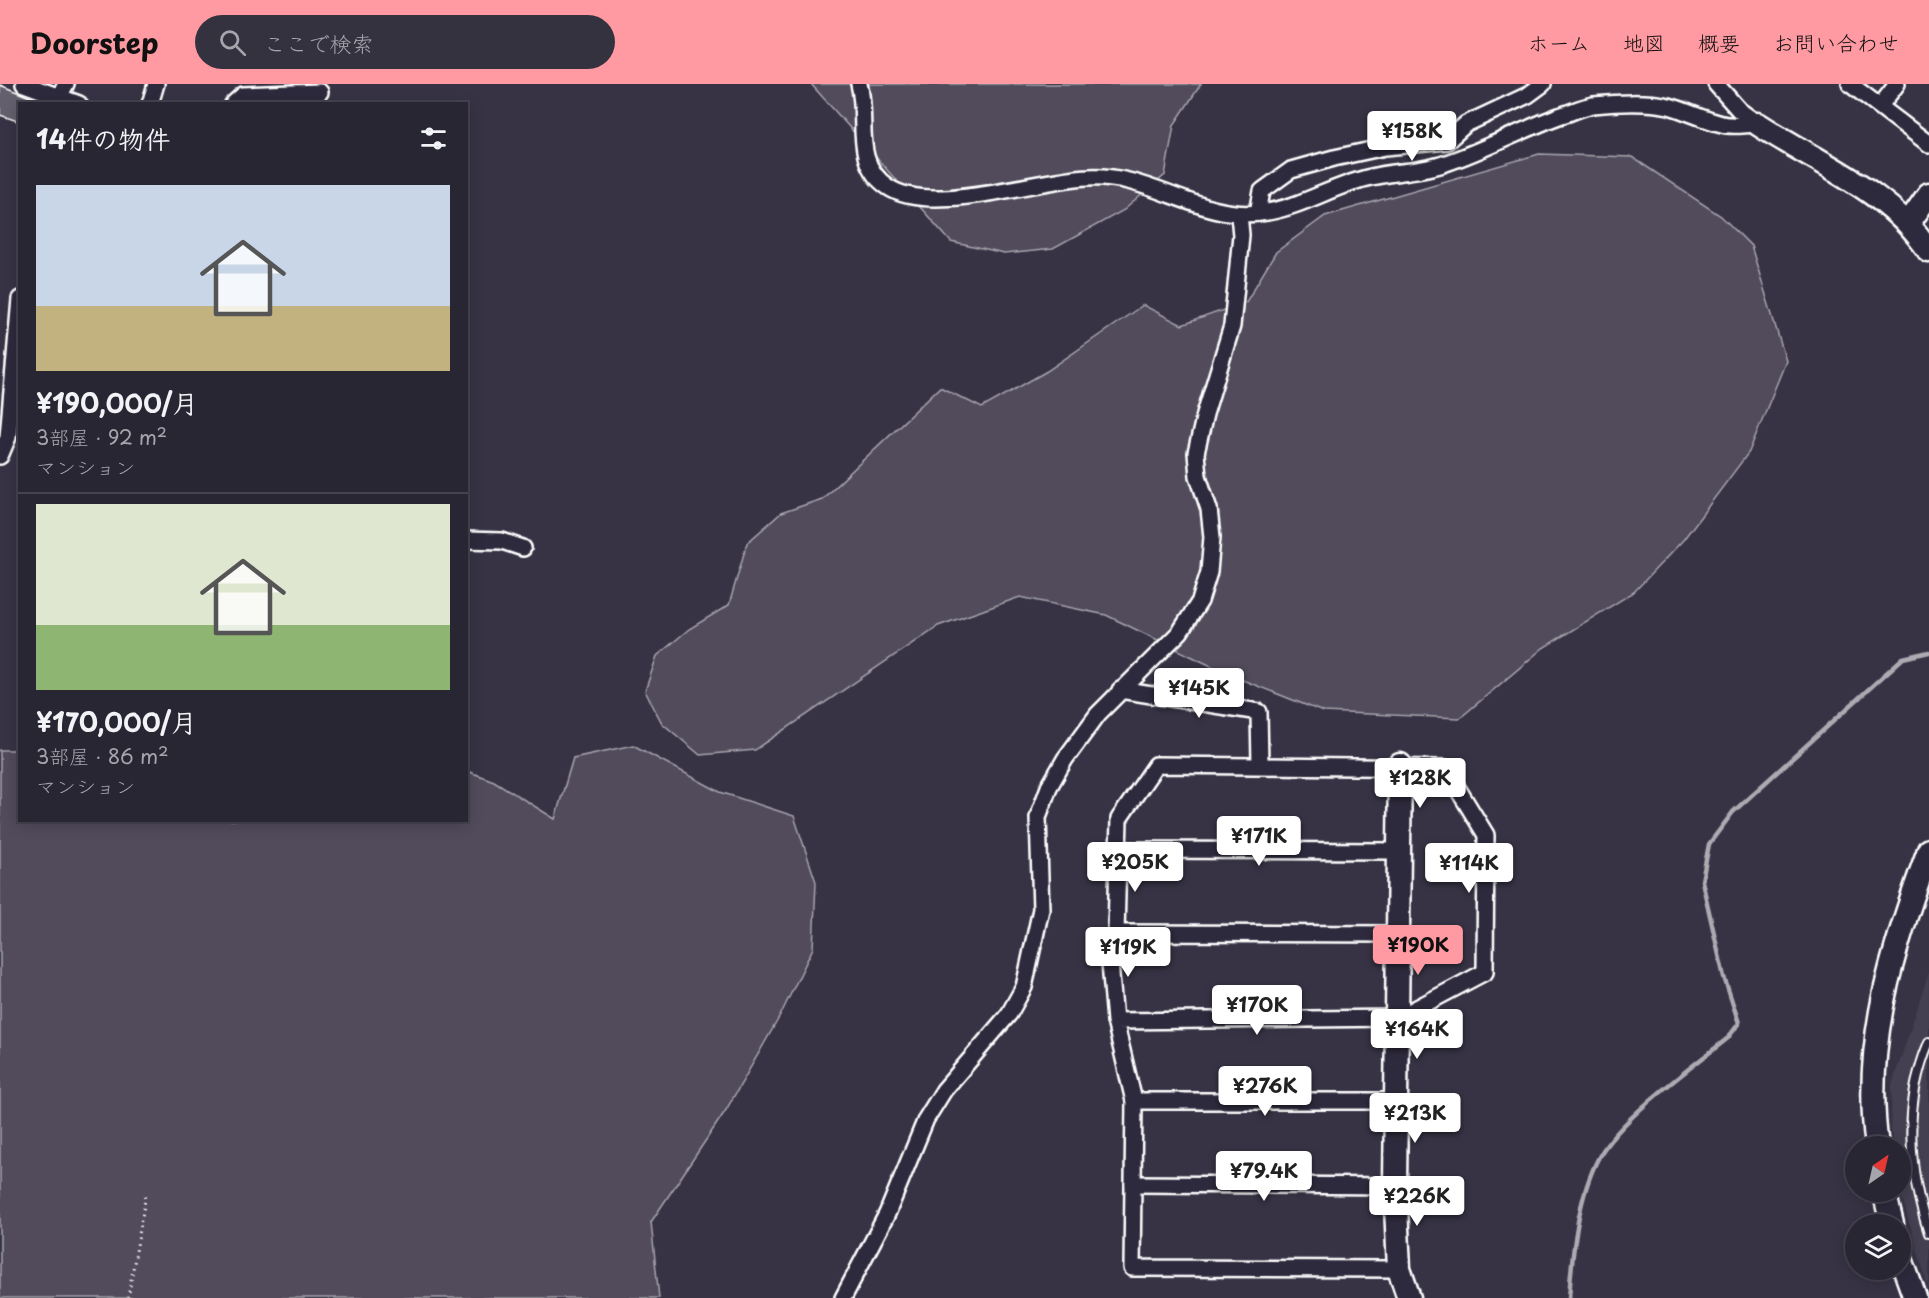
<!DOCTYPE html>
<html lang="ja">
<head>
<meta charset="utf-8">
<style>
	body { margin:0; font-family:"Playpen Sans","Klee One",sans-serif; background:#353240; color:#f1f3f6; height:100vh; display:flex; flex-direction:column; font-size:22px; white-space:nowrap }
	* { box-sizing:border-box; margin:0 }
	p { font-size:20px; color:#a5a5ac }
	.icon { flex:none; width:33px; height:33px; fill:none; stroke:currentColor; stroke-width:2; stroke-linecap:round; stroke-linejoin:round }
	.map { position:relative; flex:1; overflow:hidden }
	.drawer { position:absolute; left:18px; top:18px; width:450px; height:720px; display:flex; flex-direction:column; background:#292634; border-radius:0px; box-shadow:0 3px 15px #0003,0 0 0 2px #45434f }
	.drawer>* { flex:none }
	.needle { width:39px; rotate:34deg }
	.controls { position:absolute; left:1845px; top:1052px; display:grid; gap:12px }
	.controls a { display:grid; place-items:center; width:66px; height:66px; border-radius:50%; background:#292634; box-shadow:0 3px 15px #0003,0 0 0 2px #45434f; font-size:30px }
	.price { position:absolute; translate:-50% -51px; padding:0 14px; border-radius:6px; background:#fff; color:#222; font-size:20px; line-height:39px; filter:drop-shadow(0 2px 3px #0008) }
	.price::after { content:''; position:absolute; left:50%; top:36px; width:18px; height:14px; margin-left:-9px; background:inherit; clip-path:polygon(0 0,100% 0,50% 100%) }
	.price.current { background:#ff9aa2; color:#111 }
	ul { padding:0; list-style:none }
	li { display:grid; align-content:center; gap:12px; height:318px; padding:0 18px }
	li+li { border-top:2px solid #45434f }
	li span { display:grid; place-items:center; height:186px; border-radius:0px; color:#555 }
	li>.icon { margin-inline-start:auto }
	span .icon { width:108px; height:108px; fill:#fffc; stroke-width:1 }
	li b { font-size:26px }
	h2 { display:flex; justify-content:space-between; align-items:center; height:72px; padding:0 18px; font-size:26px }
	header { display:flex; align-items:center; gap:36px; box-sizing:border-box; height:84px; padding:0 30px; background:#ff9aa2; color:#111 }
	header strong { font-size:28px }
	nav { display:flex; gap:33px; margin-inline-start:auto; font-size:21px }
	.search { width:420px; height:54px; background:#353240; display:flex; align-items:center; gap:15px; box-sizing:border-box; padding:0 21px; border-radius:33px; color:#a5a5ac; font-size:22px }
	.map>svg:first-child { display:block }
	.built { fill:#444051 }
	.green { fill:#514c5c; stroke:#a8a6ae; stroke-width:1.5 }
	.lines { fill:none; stroke-linecap:round; stroke-linejoin:round }
	.stream { stroke:#adabb2; stroke-width:4.5 }
	.building { fill:#635f6d; stroke:#fff; stroke-width:1.5 }
	.lane-casing { stroke:#fff; stroke-width:12 }
	.street-casing { stroke:#fff; stroke-width:20 }
	.secondary-casing { stroke:#fff; stroke-width:27 }
	.path { stroke:#fff; stroke-width:3; stroke-dasharray:1.5 4.5; stroke-linecap:butt }
	.lane { stroke:#2f2a3d; stroke-width:8 }
	.street { stroke:#2f2a3d; stroke-width:15 }
	.secondary { stroke:#2f2a3d; stroke-width:22 }
</style>
</head>
<body>
<header>
<strong>Doorstep</strong>
<div class="search"><svg class="icon" aria-label="search" viewBox="0 0 24 24"><circle cx="10" cy="10" r="6"/><path d="M15 15l6 6"/></svg>ここで検索</div>
<nav><a>ホーム</a><a>地図</a><a>概要</a><a>お問い合わせ</a></nav>
</header>
<div class="map">
<svg width="1929" height="1214" viewBox="0 0 1929 1214">
	<rect width="100%" height="100%" fill="#373345"/>
	<filter id="ink" filterUnits="userSpaceOnUse"><feTurbulence type="fractalNoise" baseFrequency=".0167" numOctaves="2"/><feDisplacementMap in="SourceGraphic" scale="12" xChannelSelector="R" yChannelSelector="G"/><feConvolveMatrix kernelMatrix="1 2 1 2 8 2 1 2 1" color-interpolation-filters="sRGB"/></filter>
	<g filter="url(#ink)">
		<polygon class="built" points="1929,888 1929,1206 1900,1107 1900,1062 1893,1062 1891,1041 1892,1001"/>
		<g class="green">
			<polygon points="811,0 1201,0 1174,41 1165,91 1124,126 1053,165 1004,170 951,158"/>
			<polygon points="1539,70 1632,73 1721,132 1751,162 1786,277 1749,368 1683,456 1634,508 1543,564 1460,634 1323,628 1230,591 1106,531 1020,513 938,542 755,666 700,671 662,639 645,607 657,572 689,545 729,521 747,459 781,429 822,415 940,303 982,324 1047,287 1143,221 1182,241 1246,218 1276,168 1325,132"/>
			<polygon points="633,661 720,708 794,732 816,798 813,864 780,932 726,1026 651,1138 659,1214 0,1214 0,666 19,666 20,736 466,736 467,687 494,697 555,735 573,674"/>
		</g>
		<g class="lines">
			<path class="stream" d="M1569,1214C1572,1170 1578,1110 1600,1071C1622,1033 1692,983 1728,954L1739,939L1724,893L1702,797L1709,760L1733,728L1903,574L1929,568"/>
		</g>
		<polygon class="building" points="0,1 44,19 44,20 20,20 20,38 0,31"/>
		<g class="lines">
			<g class="lane-casing">
				<path id="lane" d="M1929,958C1903,1019 1908,1087 1929,1149"/>
			</g>
			<g class="street-casing">
				<g id="street">
					<polyline points="24,0 79,20"/>
					<path d="M859,0C869,36 851,78 888,103C930,132 1037,95 1088,93C1148,89 1200,136 1260,129C1299,125 1333,101 1371,93C1396,87 1422,88 1446,79C1485,66 1521,46 1559,32C1570,29 1581,23 1593,21C1617,19 1645,17 1669,22C1687,27 1704,36 1722,40C1733,43 1746,40 1758,40"/>
					<polyline points="1716,0 1739,26 1758,40"/>
					<polyline points="1850,0 1929,60"/>
					<polyline points="55,20 66,0"/>
					<polyline points="150,20 156,0"/>
					<polyline points="233,20 243,11 320,8"/>
					<polyline points="1880,22 1897,0"/>
					<polyline points="1258,129 1262,107 1291,86 1334,74 1385,63 1447,57 1466,40 1528,11 1543,0"/>
					<polyline points="0,372 8,353 20,215"/>
					<polyline points="466,456 502,457 523,464"/>
					<polyline points="1120,606 1259,628 1260,680"/>
					<polyline points="1120,766 1399,767"/>
					<polyline points="1116,849 1398,850"/>
					<polyline points="1115,937 1398,934 1485,888 1486,751 1445,684 1156,681 1119,735 1116,849 1110,879 1115,937 1134,1017 1132,1184 1399,1185"/>
					<polyline points="1134,1017 1396,1017"/>
					<polyline points="1133,1100 1395,1102"/>
					<polyline points="843,1214 887,1130 926,1035 944,1006 1009,930 1024,903 1041,825 1038,733 1049,703 1065,675 1098,630 1180,548 1200,517 1209,488 1212,453 1209,425 1198,392 1196,369 1205,330 1232,242 1241,151 1239,130"/>
				</g>
			</g>
			<g class="secondary-casing">
				<g id="secondary">
					<path d="M1758,40C1816,78 1890,107 1929,167"/>
					<polyline points="1908,140 1929,110"/>
					<polyline points="1400,681 1395,1102 1399,1185 1409,1214"/>
					<path d="M1877,1062C1862,959 1894,861 1929,766"/>
					<polyline points="1884,1107 1892,1140"/>
					<polyline points="1900,1172 1915,1214"/>
				</g>
			</g>
			<polyline class="path" points="128,1214 146,1110"/>
			<use href="#lane" class="lane"/>
			<use href="#street" class="street"/>
			<use href="#secondary" class="secondary"/>
		</g>
	</g>
</svg>
<div class="controls">
<a><svg class="needle" viewBox="-14 -14 28 28"><path d="M0-13l5 13h-10z" fill="#e53935"/><path d="M0 13l5-13h-10z" fill="#a5a5ac"/></svg></a>
<a><svg class="icon" aria-label="layers" viewBox="0 0 24 24"><path d="M12 4l9 5-9 5-9-5zM3 14l9 5 9-5"/></svg></a>
</div>
<b class="price" style="left:1412px;top:78px">¥158K</b>
<b class="price" style="left:1199px;top:635px">¥145K</b>
<b class="price" style="left:1420px;top:725px">¥128K</b>
<b class="price" style="left:1259px;top:783px">¥171K</b>
<b class="price" style="left:1135px;top:809px">¥205K</b>
<b class="price" style="left:1469px;top:810px">¥114K</b>
<b class="price current" style="left:1418px;top:892px">¥190K</b>
<b class="price" style="left:1128px;top:894px">¥119K</b>
<b class="price" style="left:1257px;top:952px">¥170K</b>
<b class="price" style="left:1417px;top:976px">¥164K</b>
<b class="price" style="left:1265px;top:1033px">¥276K</b>
<b class="price" style="left:1415px;top:1060px">¥213K</b>
<b class="price" style="left:1264px;top:1118px">¥79.4K</b>
<b class="price" style="left:1417px;top:1143px">¥226K</b>
<section class="drawer">
<h2>14件の物件<svg class="icon" aria-label="filters" viewBox="0 0 24 24"><path d="M4 7h16M4 17h16"/><circle cx="9" cy="7" r="2"/><circle cx="15" cy="17" r="2"/></svg></h2>
<ul>
<li><span style="background:linear-gradient(#c9d6e8 65%,#c2b280 0)"><svg class="icon" aria-label="home" viewBox="0 0 24 24"><path d="M3 11l9-7 9 7M6 9v11h12V9"/></svg></span><div><b>¥190,000/月</b><p>3部屋 · 92 m²</p><p>マンション</p></div></li>
<li><span style="background:linear-gradient(#dfe7d0 65%,#8fb573 0)"><svg class="icon" aria-label="home" viewBox="0 0 24 24"><path d="M3 11l9-7 9 7M6 9v11h12V9"/></svg></span><div><b>¥170,000/月</b><p>3部屋 · 86 m²</p><p>マンション</p></div></li>
</ul>
</section>
</div>
</body>
</html>
